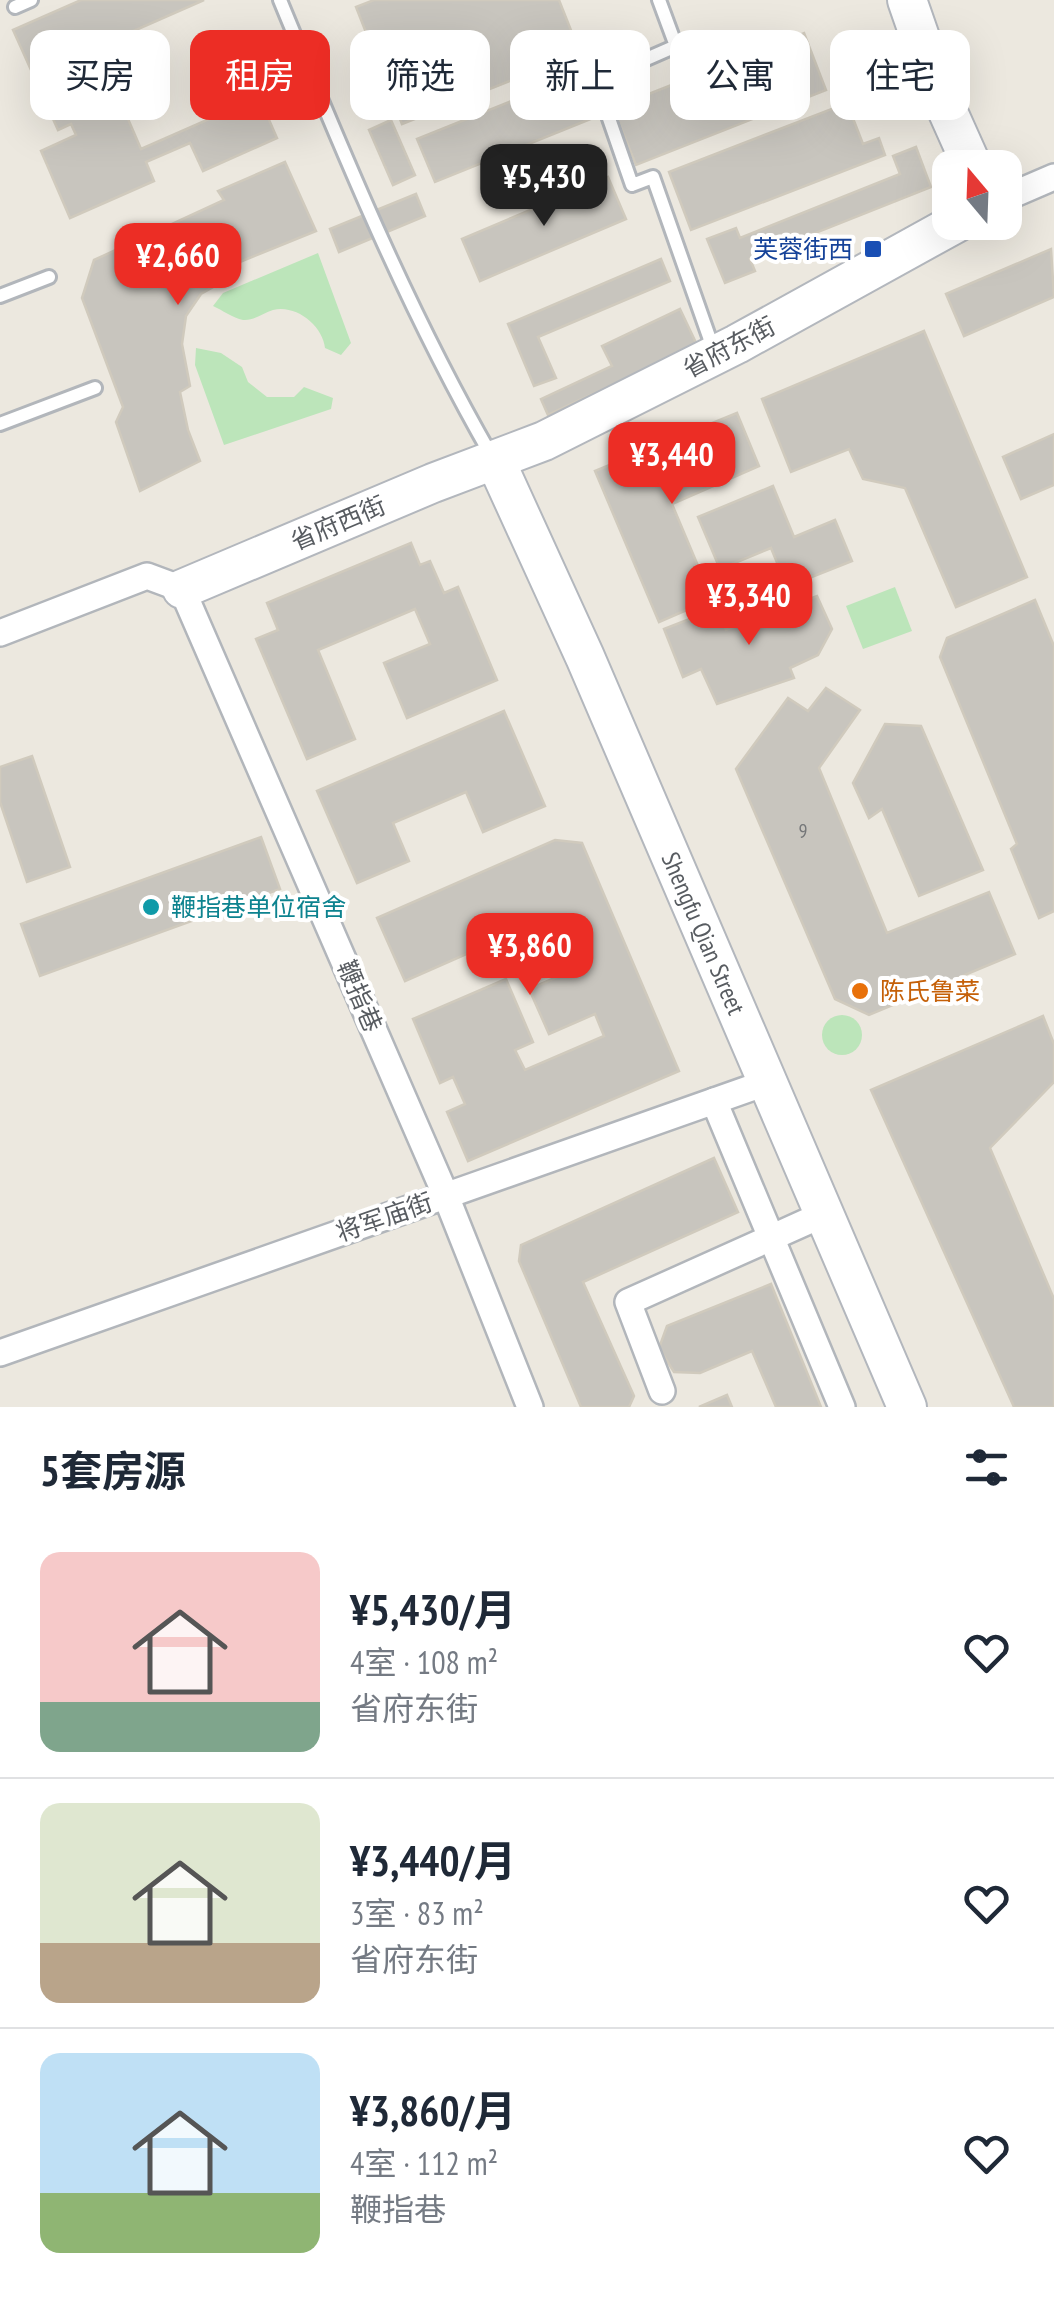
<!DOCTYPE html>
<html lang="zh">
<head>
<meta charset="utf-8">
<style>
	body { margin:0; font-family:"PT Sans Narrow","Noto Sans SC",sans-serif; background:#f2f2f3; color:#1f2937; height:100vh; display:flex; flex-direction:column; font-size:38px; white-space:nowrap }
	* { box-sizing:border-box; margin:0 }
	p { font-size:32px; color:#747a83 }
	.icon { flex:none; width:55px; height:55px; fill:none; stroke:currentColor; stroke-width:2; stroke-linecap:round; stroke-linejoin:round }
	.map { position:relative; height:1407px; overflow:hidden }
	.panel { display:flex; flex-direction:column; background:#fff; flex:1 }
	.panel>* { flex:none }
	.top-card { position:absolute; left:30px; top:30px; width:995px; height:90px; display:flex; gap:20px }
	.needle { width:65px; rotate:341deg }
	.tools { position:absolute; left:932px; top:150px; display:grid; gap:20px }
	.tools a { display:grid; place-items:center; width:90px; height:90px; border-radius:20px; background:#fff; box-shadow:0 10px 40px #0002; font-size:50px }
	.price { position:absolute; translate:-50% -85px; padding:0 22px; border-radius:20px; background:#ec2d25; color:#fff; font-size:32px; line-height:65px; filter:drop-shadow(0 2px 5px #0008) }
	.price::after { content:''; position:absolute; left:50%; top:60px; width:30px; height:22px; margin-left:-15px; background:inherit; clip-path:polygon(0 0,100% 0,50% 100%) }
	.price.selected { background:#222; color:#fff }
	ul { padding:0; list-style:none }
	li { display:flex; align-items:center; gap:30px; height:250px; padding:0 40px }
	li+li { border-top:2px solid #e0e1e3 }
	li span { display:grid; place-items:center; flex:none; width:280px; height:200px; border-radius:20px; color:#555 }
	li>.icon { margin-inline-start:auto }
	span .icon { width:120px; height:120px; fill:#fffc; stroke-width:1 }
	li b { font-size:42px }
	h2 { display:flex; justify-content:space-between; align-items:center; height:120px; padding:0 40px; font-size:42px }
	.pill { padding:0 35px; border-radius:20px; background:#fff; box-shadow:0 10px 40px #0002; font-size:35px; line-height:90px }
	.pill.selected { background:#ec2d25; color:#fff }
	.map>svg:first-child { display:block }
	.green { fill:#bce5ba }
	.building { fill:#c8c5be; stroke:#d0cabd; stroke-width:2.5 }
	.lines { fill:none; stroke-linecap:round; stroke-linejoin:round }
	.lane-casing { stroke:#b2b6bb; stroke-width:18 }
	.street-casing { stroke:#b2b6bb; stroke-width:30 }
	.secondary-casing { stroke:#b3b7bd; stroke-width:42 }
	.lane { stroke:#fff; stroke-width:12 }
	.street { stroke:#fff; stroke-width:25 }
	.secondary { stroke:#fff; stroke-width:38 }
	.transit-dot { fill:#1a4fb4; stroke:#fff; stroke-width:4 }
	.culture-dot { fill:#0f9aa8; stroke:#fff; stroke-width:4 }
	.food-dot { fill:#e8710a; stroke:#fff; stroke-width:4 }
	.labels { text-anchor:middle; stroke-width:8; stroke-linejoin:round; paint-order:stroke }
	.number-label { font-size:20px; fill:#747678 }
	.transit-label { font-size:25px; fill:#164399; stroke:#fff; text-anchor:end }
	.street-label { font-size:25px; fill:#585c61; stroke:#fff }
	.culture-label { font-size:25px; fill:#0d838f; stroke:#fff; text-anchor:start }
	.food-label { font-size:25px; fill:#c56008; stroke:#fff; text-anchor:start }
</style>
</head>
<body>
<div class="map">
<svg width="1054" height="1407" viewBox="0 0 1054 1407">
	<rect width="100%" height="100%" fill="#ece8df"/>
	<g class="green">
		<path d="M318,253L351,343L341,355L325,348C323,326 296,304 273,310C263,313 254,321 243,320C233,318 222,310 213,306L223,293Z"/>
		<polygon points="196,348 221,353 242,367 248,382 267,397 294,397 304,387 333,398 331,409 224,445 195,365"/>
		<polygon points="895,587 912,631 863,649 846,606"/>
		<circle cx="842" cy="1035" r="20"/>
	</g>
	<g class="building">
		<polygon points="81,0 204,0 97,47 141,149 259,97 277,138 203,171 190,143 146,162 154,181 70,218 41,151 76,135 71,124 58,130 13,30"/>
		<polygon points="374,0 559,0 580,53 402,124 356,7"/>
		<polygon points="804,33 826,90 636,165 613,108"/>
		<polygon points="576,75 593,118 435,182 417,139"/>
		<polygon points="847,103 863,144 879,138 885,155 691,230 669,172"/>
		<polygon points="391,120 415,175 393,185 369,130"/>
		<polygon points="916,147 931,187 750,259 755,271 725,283 707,239 736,228 740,238 900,174 893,156"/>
		<polygon points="285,162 316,231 225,268 229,278 201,294 186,316 182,344 190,386 180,392 188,430 200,461 140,491 116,422 123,407 82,298 94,260 224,200 218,191"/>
		<polygon points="608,177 626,219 480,281 462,239"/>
		<polygon points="416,194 425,216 339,252 330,229"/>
		<polygon points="1051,249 1054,297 964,336 946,294"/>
		<polygon points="661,259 670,281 538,337 556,378 534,386 508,324"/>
		<polygon points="680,309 697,345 548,415 541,399 612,366 602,346"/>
		<polygon points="924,331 1027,577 956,607 905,488 863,479 849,449 791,472 762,399"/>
		<polygon points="737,413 759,466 672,504 712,599 659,622 595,471"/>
		<polygon points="1054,434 1054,485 1021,499 1003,457"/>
		<polygon points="773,486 794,537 835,520 852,561 787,587 771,548 720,569 698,517"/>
		<polygon points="411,543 420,565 430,561 444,593 458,587 497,680 407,718 384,663 430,644 415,609 318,650 355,739 307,759 256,639 278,630 267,603"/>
		<polygon points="817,596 832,629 818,655 790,668 794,678 717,704 701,669 683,677 664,629 718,608 726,630"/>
		<polygon points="1035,600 1054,646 1054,911 1039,918 1011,849 1017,844 940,657 947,638"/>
		<polygon points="826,688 860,710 819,768 887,933 989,892 1015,954 869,1015 835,999 736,769 788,698 808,711"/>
		<polygon points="504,711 545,806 483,832 466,792 393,823 409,861 357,883 317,791"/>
		<polygon points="885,724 921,726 983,870 919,896 882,809 869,818 853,783"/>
		<polygon points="32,756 70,867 27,882 0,802 0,767"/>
		<polygon points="261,837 280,889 40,976 21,924"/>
		<polygon points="555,840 582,843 679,1071 468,1161 447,1112 465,1104 453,1077 440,1083 413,1019 506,979 533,1042 515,1050 525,1070 604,1036 595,1014 549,1034 529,989 578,968 555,915 405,981 377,918"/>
		<polygon points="1043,1016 1054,1044 1054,1082 990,1148 1054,1299 1054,1407 1014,1407 871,1090"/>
		<polygon points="714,1158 738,1212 583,1282 634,1396 629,1407 581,1407 519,1261 521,1245"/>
		<polygon points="771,1284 821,1407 776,1407 752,1351 700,1373 674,1372 659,1348 667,1326"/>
		<polygon points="727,1395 732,1407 699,1407"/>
	</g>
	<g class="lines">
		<g class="lane-casing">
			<g id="lane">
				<path d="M280,0C344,155 407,309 491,455"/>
				<polyline points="659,0 676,46 596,81 632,185 653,177 714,351"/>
				<polyline points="15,7 31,0"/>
				<polyline points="0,296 49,277"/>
				<polyline points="0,424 95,388"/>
			</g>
		</g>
		<g class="street-casing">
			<g id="street">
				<polyline points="1005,198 1054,177"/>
				<polyline points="0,633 147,576 182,589 446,1196 530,1407"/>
				<polyline points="714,1101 842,1407"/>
				<polyline points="0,1353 768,1082"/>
				<polyline points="662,1391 628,1302 824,1214"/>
			</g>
		</g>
		<g class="secondary-casing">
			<g id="secondary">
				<polyline points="907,0 939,92 973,168"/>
				<path id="s1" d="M496,462L585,657L907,1407"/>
				<polyline points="182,589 433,483 544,441 737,344 958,222"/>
			</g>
		</g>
		<use href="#lane" class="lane"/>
		<use href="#street" class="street"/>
		<use href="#secondary" class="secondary"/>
	</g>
	<rect class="transit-dot" x="863" y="239" width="20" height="20" rx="5"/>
	<circle class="culture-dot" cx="151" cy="907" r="10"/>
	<circle class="food-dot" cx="860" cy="991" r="10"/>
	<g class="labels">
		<g class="number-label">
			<text x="803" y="838">9</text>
		</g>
		<g class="transit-label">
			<text x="853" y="258">芙蓉街西</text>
		</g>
		<g class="street-label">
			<text transform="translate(729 347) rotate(-28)" y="9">省府东街</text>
			<text transform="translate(338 523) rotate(-23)" y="9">省府西街</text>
			<text dy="9" stroke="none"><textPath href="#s1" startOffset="515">Shengfu Qian Street</textPath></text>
			<text transform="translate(360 996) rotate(67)" y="9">鞭指巷</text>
			<text transform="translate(384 1217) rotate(-19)" y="9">将军庙街</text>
		</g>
		<g class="culture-label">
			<text x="171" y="916">鞭指巷单位宿舍</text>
		</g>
		<g class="food-label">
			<text x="880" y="1000">陈氏鲁菜</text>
		</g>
	</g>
</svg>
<div class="tools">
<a><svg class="needle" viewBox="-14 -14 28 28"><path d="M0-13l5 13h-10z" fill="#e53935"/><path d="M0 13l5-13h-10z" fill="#747a83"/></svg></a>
</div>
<b class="price selected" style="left:544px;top:229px">¥5,430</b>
<b class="price" style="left:178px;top:308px">¥2,660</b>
<b class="price" style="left:672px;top:507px">¥3,440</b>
<b class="price" style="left:749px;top:648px">¥3,340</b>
<b class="price" style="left:530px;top:998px">¥3,860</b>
<div class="top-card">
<a class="pill">买房</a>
<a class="pill selected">租房</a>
<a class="pill">筛选</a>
<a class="pill">新上</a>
<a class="pill">公寓</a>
<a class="pill">住宅</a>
</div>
</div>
<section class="panel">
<h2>5套房源<svg class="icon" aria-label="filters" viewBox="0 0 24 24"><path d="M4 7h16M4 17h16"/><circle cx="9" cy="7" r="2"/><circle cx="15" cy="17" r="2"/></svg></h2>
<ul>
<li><span style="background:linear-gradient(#f6c9c9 75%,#7fa58c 0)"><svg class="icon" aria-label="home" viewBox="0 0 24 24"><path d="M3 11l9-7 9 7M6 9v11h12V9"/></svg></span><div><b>¥5,430/月</b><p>4室 · 108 m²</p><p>省府东街</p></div><svg class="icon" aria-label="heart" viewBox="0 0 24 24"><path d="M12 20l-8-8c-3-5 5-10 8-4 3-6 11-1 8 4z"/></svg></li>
<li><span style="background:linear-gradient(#dfe7d0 70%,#b9a48a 0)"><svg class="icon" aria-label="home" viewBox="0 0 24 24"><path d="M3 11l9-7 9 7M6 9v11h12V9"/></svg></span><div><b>¥3,440/月</b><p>3室 · 83 m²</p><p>省府东街</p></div><svg class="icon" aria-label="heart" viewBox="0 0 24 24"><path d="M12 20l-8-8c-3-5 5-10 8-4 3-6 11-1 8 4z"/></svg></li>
<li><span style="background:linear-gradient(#bfe0f5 70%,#8fb573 0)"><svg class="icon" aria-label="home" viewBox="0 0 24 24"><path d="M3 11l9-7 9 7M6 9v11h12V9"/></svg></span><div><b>¥3,860/月</b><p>4室 · 112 m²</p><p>鞭指巷</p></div><svg class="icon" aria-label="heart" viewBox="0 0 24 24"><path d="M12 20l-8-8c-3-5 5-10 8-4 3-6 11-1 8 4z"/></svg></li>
</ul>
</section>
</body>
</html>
